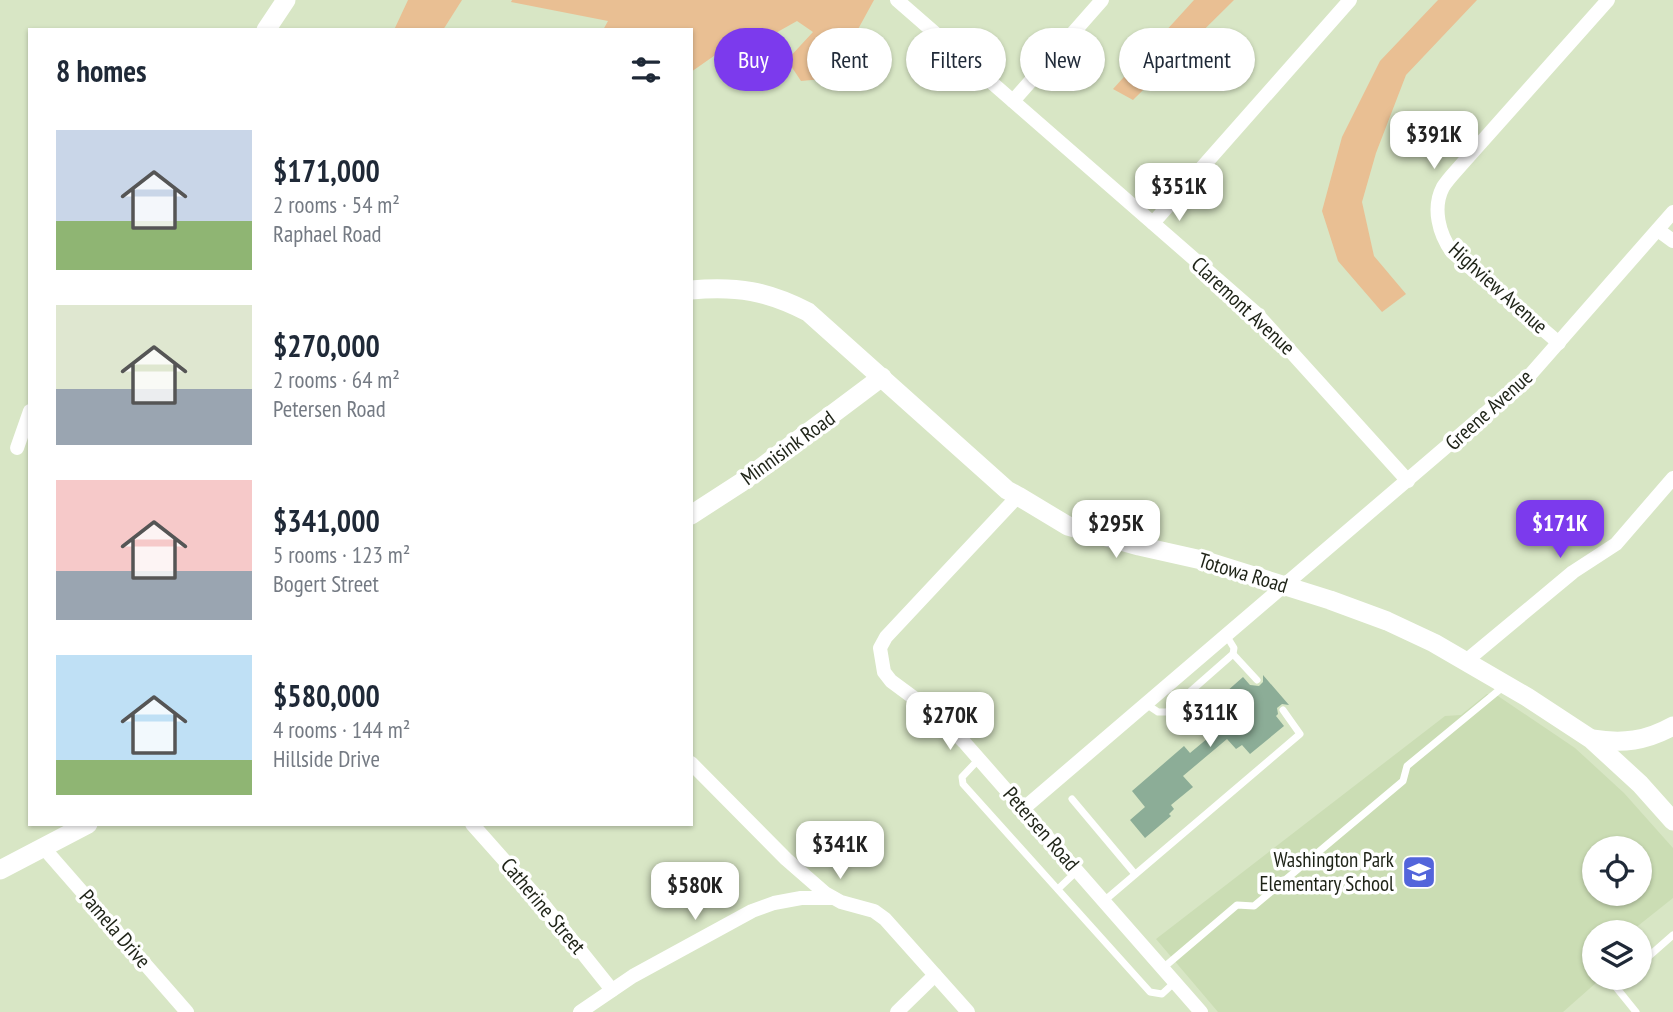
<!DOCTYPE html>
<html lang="en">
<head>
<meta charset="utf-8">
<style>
	body { margin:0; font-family:"PT Sans Narrow",sans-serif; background:#f2f2f3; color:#1f2937; height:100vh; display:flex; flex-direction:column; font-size:26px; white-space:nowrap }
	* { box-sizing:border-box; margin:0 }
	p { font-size:23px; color:#747a83 }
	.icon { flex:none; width:38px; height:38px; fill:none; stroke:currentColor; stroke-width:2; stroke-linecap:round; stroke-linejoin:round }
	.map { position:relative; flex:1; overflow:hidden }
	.side { position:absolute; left:28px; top:28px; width:665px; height:798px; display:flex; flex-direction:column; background:#fff; border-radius:0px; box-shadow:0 2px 5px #0004 }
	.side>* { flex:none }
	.banner { position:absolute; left:714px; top:28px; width:665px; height:63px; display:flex; gap:14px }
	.fabs { position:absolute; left:1582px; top:836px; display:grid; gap:14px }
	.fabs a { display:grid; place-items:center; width:70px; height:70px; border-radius:50%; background:#fff; box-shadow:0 2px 5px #0004; font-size:35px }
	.price { position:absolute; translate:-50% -60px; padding:0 16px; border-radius:14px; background:#fff; color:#222; font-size:23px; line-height:46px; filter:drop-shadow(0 2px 4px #0008) }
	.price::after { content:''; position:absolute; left:50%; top:42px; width:21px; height:16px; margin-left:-10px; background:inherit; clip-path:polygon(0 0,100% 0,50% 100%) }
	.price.selected { background:#7c3aed; color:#fff }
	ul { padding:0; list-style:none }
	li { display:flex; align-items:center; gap:21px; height:175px; padding:0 28px }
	li span { display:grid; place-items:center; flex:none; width:196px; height:140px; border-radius:0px; color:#555 }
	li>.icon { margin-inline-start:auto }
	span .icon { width:84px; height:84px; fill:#fffc; stroke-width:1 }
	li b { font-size:30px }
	h2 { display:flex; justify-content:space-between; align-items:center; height:84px; padding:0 28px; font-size:30px }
	.chip { padding:0 24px; border-radius:32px; background:#fff; box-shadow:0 2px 5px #0004; font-size:24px; line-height:63px }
	.chip.selected { background:#7c3aed; color:#fff }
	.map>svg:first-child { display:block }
	.built { fill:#cbddb4; fill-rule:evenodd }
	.green { fill:#e9bf93 }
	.building { fill:#8cad97 }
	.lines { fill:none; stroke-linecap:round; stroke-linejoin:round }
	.lane { stroke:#fff; stroke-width:7 }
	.street { stroke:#fff; stroke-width:14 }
	.secondary { stroke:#fff; stroke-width:19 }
	.labels { text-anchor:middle; stroke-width:7; stroke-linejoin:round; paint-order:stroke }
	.street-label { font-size:21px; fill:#1e2317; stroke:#fff }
	.poi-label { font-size:21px; fill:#1e2317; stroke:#fff; text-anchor:end }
</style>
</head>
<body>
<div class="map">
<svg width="1673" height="1012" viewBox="0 0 1673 1012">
	<rect width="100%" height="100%" fill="#d8e6c5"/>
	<path class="built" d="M1487,694L1498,696L1575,748L1624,793L1673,848V898L1629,933H1594V961L1586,967L1597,982L1563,1012H1218L1156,939L1445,716L1461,715ZM1594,849H1640V894H1594Z"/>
	<g class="green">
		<polygon points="408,0 462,0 443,30 394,30"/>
		<polygon points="512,0 874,0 851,42 843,77 801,81 787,60 813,32 797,21 765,39 731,44 691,72 691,30 603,30 608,21 511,2"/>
		<polygon points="1194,0 1234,0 1133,100 1113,89"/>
		<polygon points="1438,0 1477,0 1406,75 1376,153 1362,202 1374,256 1406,294 1382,312 1338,261 1322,211 1342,137 1380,61"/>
	</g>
	<polygon class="building" points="1263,675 1289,705 1282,704 1277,708 1278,714 1276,716 1284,726 1250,754 1242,745 1236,749 1227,739 1183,776 1193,787 1171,805 1174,809 1169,814 1171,816 1145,838 1130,820 1145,807 1132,791 1184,746 1190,753 1220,728 1212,719 1233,700 1226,692 1243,677 1250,685 1259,686 1263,682"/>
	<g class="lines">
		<g class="lane">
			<polyline points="1233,654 1257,680"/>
			<polyline points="1146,704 1158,712 1167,712 1233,654 1234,648 1226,635"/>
			<polyline points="979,759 962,777 963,784 1150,992 1162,994 1175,982"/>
			<polyline points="1072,799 1135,874"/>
			<polyline points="1058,889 1077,871"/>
			<polyline points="1104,901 1300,734 1283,710"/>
			<polyline points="1640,964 1673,935"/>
			<polyline points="1163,968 1237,905 1254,906 1403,781 1407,766 1504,686"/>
			<polyline points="1624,978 1615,986 1636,1012"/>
		</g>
		<g class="street">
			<polyline points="897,0 1256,313 1408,481"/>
			<polyline points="1013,101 1102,0"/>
			<polyline points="1153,223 1350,0"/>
			<polyline points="1658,230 1673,241"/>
			<path d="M1559,343L1452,252C1439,234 1432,208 1443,187C1448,179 1456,171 1462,164L1608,0"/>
			<polyline points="17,448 30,411"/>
			<polyline points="1018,496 886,637 880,648 884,672 891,681 937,715 964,742 1201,1012"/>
			<polyline points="1466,661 1573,572 1616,544 1673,478"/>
			<polyline points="691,763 786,859 825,893 841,902 874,911 885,919 968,1012"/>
			<polyline points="1023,809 1530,375 1673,212"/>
			<polyline points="472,824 544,905 612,990"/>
			<polyline points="42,846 187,1012"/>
			<polyline points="580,1012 633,976 752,911 774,903 801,898 833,898"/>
			<polyline points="897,1012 935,975"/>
		</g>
		<g class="secondary">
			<polyline points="266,30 286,0"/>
			<path d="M691,290C738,286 767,291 808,312L1007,490L1018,496L1068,526L1139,546L1206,561L1330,600L1387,621L1434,643L1527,697L1591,739L1640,784L1673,821"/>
			<polyline points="691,515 742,482 882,377"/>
			<path d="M1592,739C1623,744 1646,741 1673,726"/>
			<polyline points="0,870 88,824"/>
		</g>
	</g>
	<defs>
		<g id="school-square" transform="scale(1.75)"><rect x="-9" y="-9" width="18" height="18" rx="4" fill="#5365db" stroke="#fff"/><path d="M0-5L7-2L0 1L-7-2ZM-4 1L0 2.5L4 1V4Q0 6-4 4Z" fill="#fff"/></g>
	</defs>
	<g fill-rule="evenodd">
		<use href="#school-square" x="1419" y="872"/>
	</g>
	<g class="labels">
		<g class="street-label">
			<text transform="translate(1498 288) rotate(42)" y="7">Highview Avenue</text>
			<text transform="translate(1243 306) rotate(43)" y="7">Claremont Avenue</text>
			<text transform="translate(1489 410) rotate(-42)" y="7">Greene Avenue</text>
			<text transform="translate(788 448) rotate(-36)" y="7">Minnisink Road</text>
			<text transform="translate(1243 573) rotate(17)" y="7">Totowa Road</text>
			<text transform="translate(1041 829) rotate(49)" y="7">Petersen Road</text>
			<text transform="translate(543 906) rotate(50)" y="7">Catherine Street</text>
			<text transform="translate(115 929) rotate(49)" y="7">Pamela Drive</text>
		</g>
		<g class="poi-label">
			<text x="1394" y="867">Washington Park<tspan x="1394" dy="24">Elementary School</tspan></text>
		</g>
	</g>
</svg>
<div class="fabs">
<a><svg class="icon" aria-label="locate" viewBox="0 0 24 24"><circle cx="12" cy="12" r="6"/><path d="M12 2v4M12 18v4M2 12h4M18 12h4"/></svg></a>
<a><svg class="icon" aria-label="layers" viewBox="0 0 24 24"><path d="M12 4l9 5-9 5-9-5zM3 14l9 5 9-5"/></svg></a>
</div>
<b class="price" style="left:1434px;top:171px">$391K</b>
<b class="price" style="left:1179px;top:223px">$351K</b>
<b class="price" style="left:1116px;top:560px">$295K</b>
<b class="price selected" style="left:1560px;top:560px">$171K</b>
<b class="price" style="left:1210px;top:749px">$311K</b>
<b class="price" style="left:950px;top:752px">$270K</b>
<b class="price" style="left:840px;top:881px">$341K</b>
<b class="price" style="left:695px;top:922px">$580K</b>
<div class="banner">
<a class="chip selected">Buy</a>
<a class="chip">Rent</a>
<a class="chip">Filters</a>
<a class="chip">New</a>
<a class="chip">Apartment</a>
</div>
<section class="side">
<h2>8 homes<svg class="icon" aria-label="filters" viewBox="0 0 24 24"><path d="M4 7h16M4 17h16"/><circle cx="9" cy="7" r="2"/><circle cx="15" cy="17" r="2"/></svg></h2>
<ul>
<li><span style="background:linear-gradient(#c9d6e8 65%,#8fb573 0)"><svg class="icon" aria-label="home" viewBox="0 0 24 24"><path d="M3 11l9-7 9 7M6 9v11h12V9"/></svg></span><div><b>$171,000</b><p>2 rooms · 54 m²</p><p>Raphael Road</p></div></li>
<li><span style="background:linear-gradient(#dfe7d0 60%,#9aa5b1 0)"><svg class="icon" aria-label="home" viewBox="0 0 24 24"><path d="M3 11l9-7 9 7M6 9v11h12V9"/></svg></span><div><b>$270,000</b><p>2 rooms · 64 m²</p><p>Petersen Road</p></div></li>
<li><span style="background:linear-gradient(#f6c9c9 65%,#9aa5b1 0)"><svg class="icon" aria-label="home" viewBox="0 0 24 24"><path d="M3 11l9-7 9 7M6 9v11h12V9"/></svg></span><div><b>$341,000</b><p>5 rooms · 123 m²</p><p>Bogert Street</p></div></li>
<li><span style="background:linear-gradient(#bfe0f5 75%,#8fb573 0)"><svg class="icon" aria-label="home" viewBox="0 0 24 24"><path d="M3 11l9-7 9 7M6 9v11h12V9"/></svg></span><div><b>$580,000</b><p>4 rooms · 144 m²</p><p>Hillside Drive</p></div></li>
</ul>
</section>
</div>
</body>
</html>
